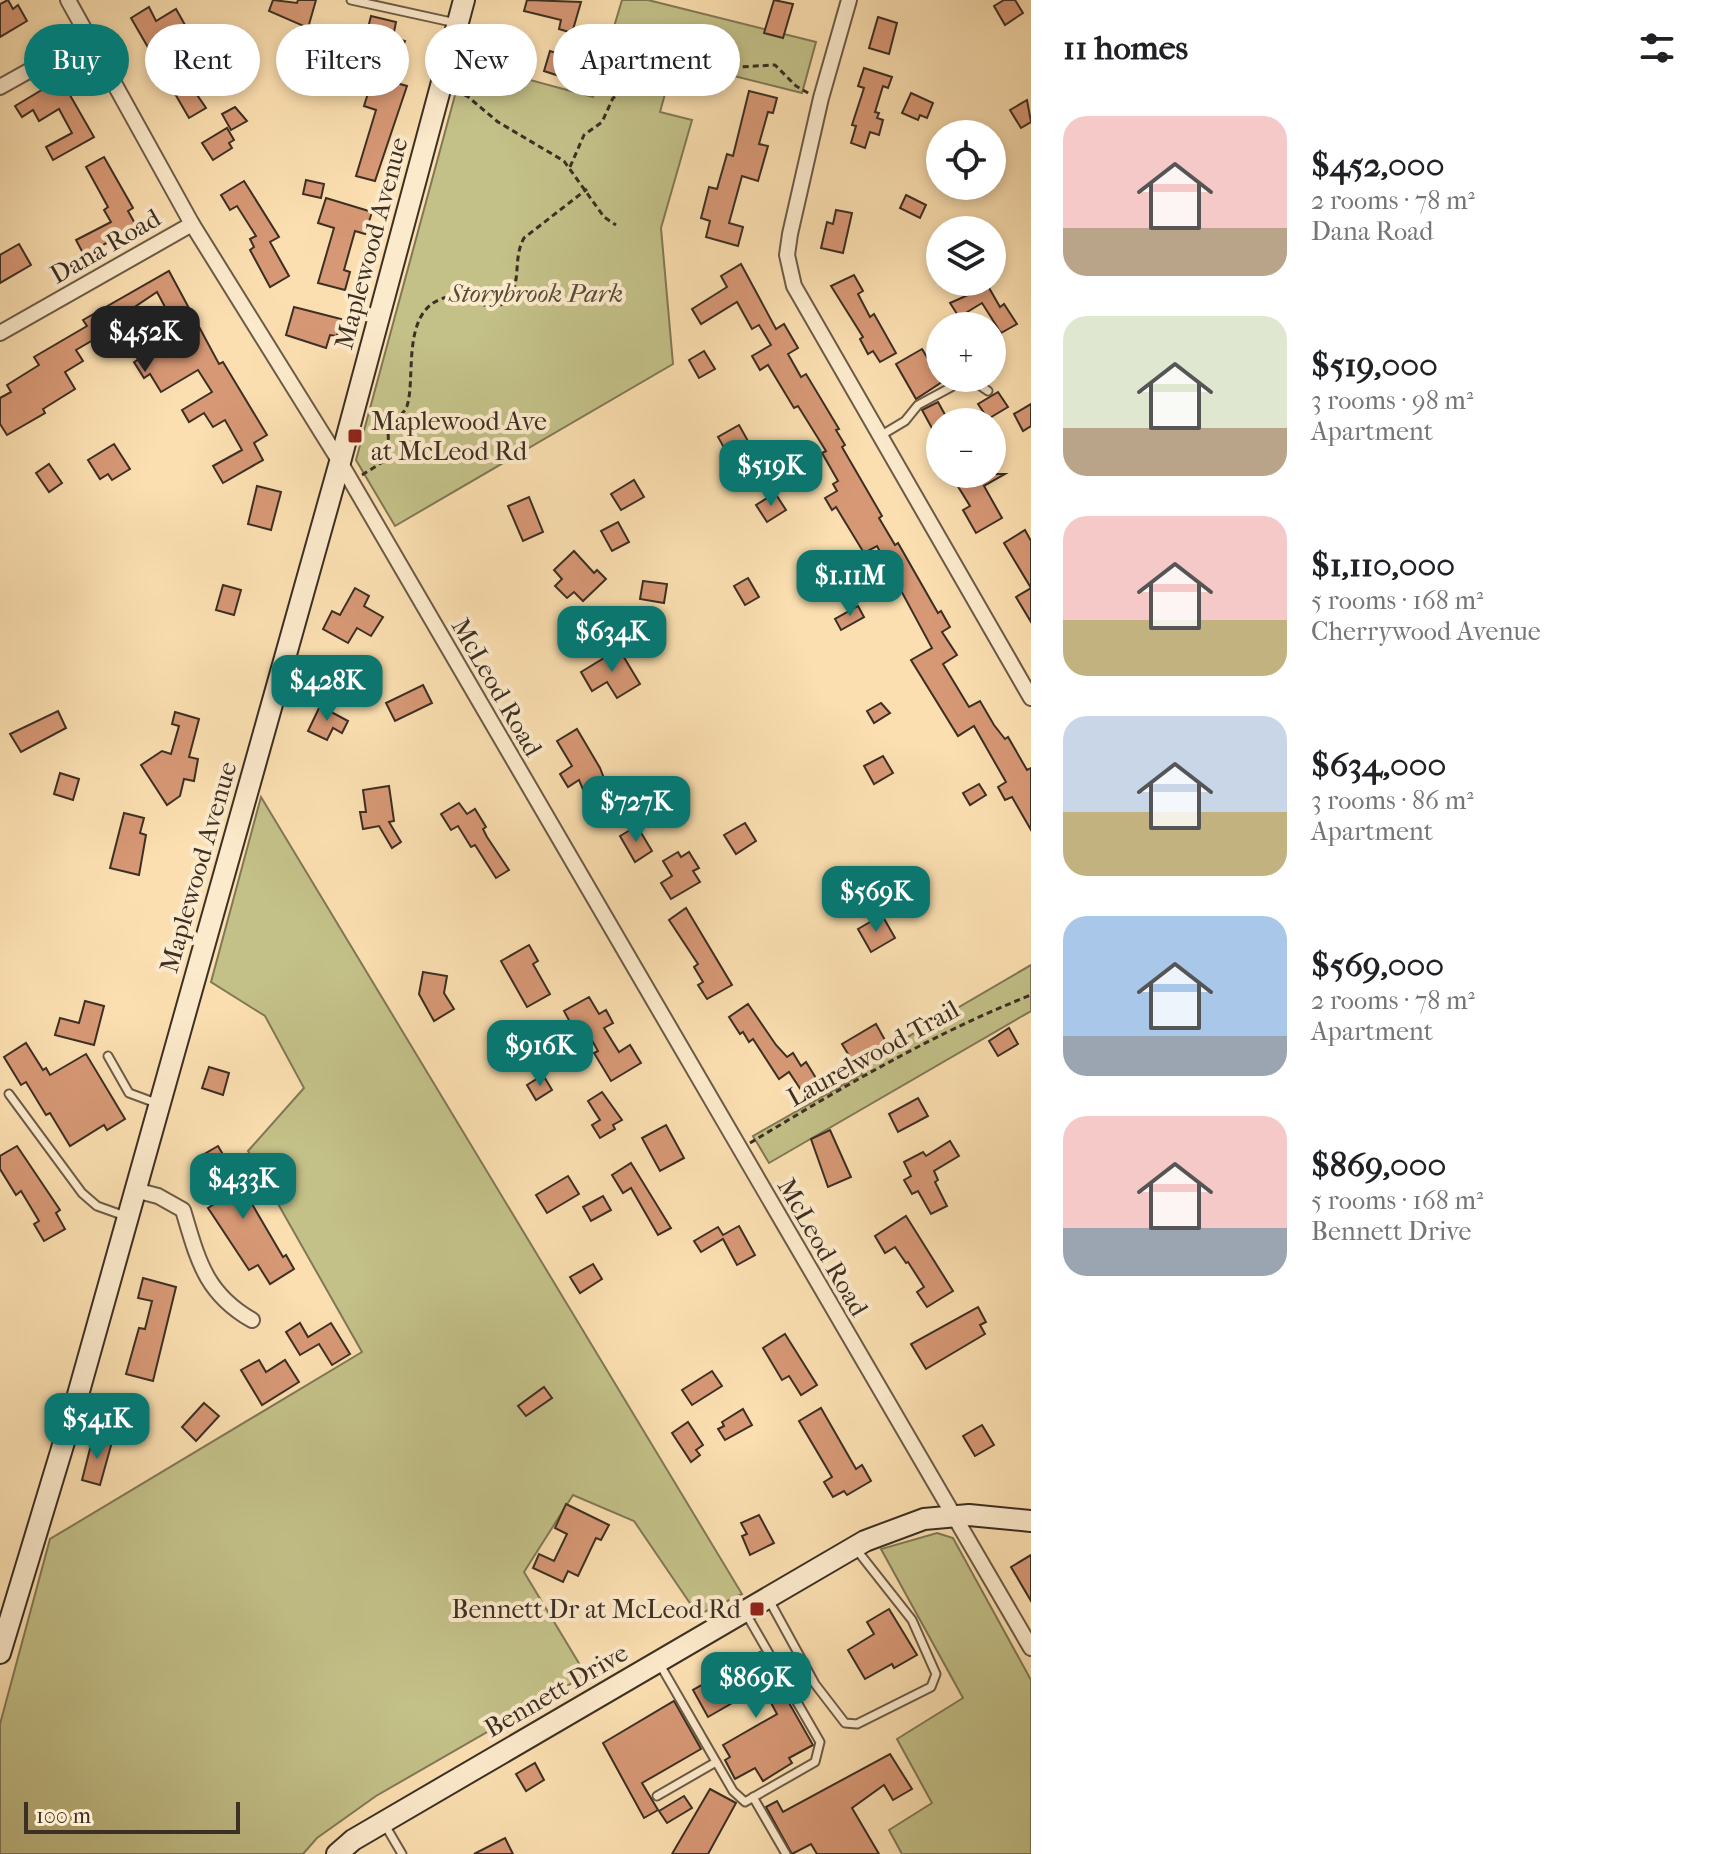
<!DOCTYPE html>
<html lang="en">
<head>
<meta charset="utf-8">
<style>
	body { margin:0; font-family:"IM FELL French Canon",serif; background:#f6f6f6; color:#202124; height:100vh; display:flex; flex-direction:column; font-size:30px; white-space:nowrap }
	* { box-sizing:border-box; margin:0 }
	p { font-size:26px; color:#757577 }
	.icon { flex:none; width:44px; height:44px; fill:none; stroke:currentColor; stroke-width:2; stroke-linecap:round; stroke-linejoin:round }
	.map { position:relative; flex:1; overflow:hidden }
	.side { display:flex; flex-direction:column; background:#fff; width:680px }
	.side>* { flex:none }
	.hud { position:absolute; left:24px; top:24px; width:760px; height:72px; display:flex; gap:16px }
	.controls { position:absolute; left:926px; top:120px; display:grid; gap:16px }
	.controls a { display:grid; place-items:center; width:80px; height:80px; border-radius:50%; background:#fff; box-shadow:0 4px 12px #0003; font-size:40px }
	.scale { position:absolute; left:24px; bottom:20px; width:216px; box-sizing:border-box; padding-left:8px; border:4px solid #3c2f24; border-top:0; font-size:22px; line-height:28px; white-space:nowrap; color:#3c2f24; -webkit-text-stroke:6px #fceacc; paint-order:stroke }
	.price { position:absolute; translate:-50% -68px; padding:0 18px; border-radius:16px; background:#0f766e; color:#fff; font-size:26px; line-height:52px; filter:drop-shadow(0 2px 4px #0008) }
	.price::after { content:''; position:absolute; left:50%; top:48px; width:24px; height:18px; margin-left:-12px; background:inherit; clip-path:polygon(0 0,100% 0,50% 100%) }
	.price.current { background:#222; color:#fff }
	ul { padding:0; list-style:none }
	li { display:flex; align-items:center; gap:24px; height:200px; padding:0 32px }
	li span { display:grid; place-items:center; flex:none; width:224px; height:160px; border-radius:24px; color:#555 }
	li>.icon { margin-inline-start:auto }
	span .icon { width:96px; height:96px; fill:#fffc; stroke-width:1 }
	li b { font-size:34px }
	h2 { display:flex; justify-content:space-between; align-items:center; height:96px; padding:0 32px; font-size:34px }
	.pill { padding:0 28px; border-radius:36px; background:#fff; box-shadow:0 4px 12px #0003; font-size:28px; line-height:72px }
	.pill.current { background:#0f766e; color:#fff }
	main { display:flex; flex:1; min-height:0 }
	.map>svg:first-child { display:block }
	.green { fill:#c3c088; stroke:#807856; stroke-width:2 }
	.building { fill:#d79875; stroke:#3c2f24; stroke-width:2 }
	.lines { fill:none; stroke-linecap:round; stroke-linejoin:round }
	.lane-casing { stroke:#6c5b47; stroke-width:11 }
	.street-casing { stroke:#6c5b47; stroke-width:18 }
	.secondary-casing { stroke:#3c2f24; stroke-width:24 }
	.path { stroke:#3c2f24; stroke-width:3; stroke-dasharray:6 4; stroke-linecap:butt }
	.lane { stroke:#fceacc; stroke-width:7 }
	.street { stroke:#fceacc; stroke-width:14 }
	.secondary { stroke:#fceacc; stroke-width:20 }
	.poi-dot { fill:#8f2418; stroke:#fceacc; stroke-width:3 }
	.labels { text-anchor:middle; stroke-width:8; stroke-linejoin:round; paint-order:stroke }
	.street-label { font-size:26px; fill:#3c2f24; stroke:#fceacc }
	.park-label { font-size:26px; font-style:italic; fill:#574c38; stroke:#fceacc }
	.poi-label { font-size:26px; fill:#3c2f24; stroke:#fceacc; text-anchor:start }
</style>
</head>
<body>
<main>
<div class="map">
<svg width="1031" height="1854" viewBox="0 0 1031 1854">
	<rect width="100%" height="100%" fill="#fbdfb0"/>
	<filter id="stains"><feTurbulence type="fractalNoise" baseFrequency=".0025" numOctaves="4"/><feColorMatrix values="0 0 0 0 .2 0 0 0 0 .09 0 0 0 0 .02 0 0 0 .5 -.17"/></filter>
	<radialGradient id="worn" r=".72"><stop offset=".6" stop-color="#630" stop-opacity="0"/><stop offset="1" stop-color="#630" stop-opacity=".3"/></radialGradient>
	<g class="green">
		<polygon points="622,0 648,0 816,42 802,93 674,61 660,112 692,120 661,228 673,364 395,526 356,460 464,62 593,97"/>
		<polygon points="261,797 742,1594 698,1615 634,1521 573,1495 524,1572 586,1675 376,1796 317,1838 303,1854 0,1854 0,1724 50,1539 362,1352 248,1151 304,1088 265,1016 211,982"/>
		<polygon points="1031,965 1031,1011 769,1163 753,1136 862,1074 858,1066"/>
		<polygon points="937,1533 953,1538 1031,1680 1031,1854 902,1854 889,1830 932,1803 897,1739 963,1698 881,1549"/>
	</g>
	<g class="building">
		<polygon points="8,0 13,9 18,5 27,21 0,37 0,4"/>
		<polygon points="273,0 297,3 298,0 316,0 308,28 269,11"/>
		<polygon points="527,0 581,2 572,33 559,29 561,20 524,11"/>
		<polygon points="774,0 793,4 783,38 764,33"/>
		<polygon points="1004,0 1015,0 1023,13 1005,25 994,6"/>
		<polygon points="149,7 156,21 176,9 185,25 166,36 183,64 178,67 206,108 189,118 131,18"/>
		<polygon points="371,16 396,22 393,37 405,41 394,67 374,62 382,32 368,28"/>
		<polygon points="878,17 897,23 889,54 869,48"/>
		<polygon points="572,46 588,51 584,63 590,65 584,84 544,71 550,51 569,57"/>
		<polygon points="864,68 892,77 888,88 883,86 875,112 879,113 877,118 883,120 879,135 870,132 865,148 851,143 856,126 852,125 864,88 858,86"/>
		<polygon points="386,80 407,86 375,181 356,176 376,110 364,106 369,90 382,93"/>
		<polygon points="63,83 94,137 53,160 46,147 72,133 59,109 39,121 33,110 22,117 15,106 45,88 48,92"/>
		<polygon points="749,91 777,98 773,113 768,112 759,144 768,146 758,181 742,176 729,223 743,227 738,246 706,237 710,221 701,218 709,187 717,189 727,154 733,156"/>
		<polygon points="911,93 933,103 927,118 920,115 918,120 902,113"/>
		<polygon points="1027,100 1031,122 1021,128 1010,110"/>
		<polygon points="235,107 247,121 231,130 222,114"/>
		<polygon points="227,128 234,140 229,143 232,148 213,160 202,143"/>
		<polygon points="104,157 133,208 128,211 137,227 84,255 76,240 111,222 104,210 108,207 86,167"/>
		<polygon points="306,180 324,184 321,198 303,194"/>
		<polygon points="244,181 279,237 270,242 289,276 270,287 250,250 254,247 250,239 256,236 237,206 230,210 221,195"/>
		<polygon points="906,195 926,205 920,218 900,208"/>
		<polygon points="326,198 372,212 365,234 355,231 344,270 350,272 345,290 318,283 334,228 318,223"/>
		<polygon points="836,210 852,213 843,253 821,248 827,222 833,224"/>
		<polygon points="19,244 31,265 0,283 0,255"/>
		<polygon points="741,264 776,329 784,324 798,348 788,354 801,377 806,374 839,429 836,430 845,445 842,447 882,516 879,518 895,545 898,543 938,613 941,611 950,627 942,632 957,655 943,664 969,707 980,701 994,725 1005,739 1008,737 1027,770 1031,768 1031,830 1012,797 1005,800 998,787 1006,782 974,726 958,736 911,660 932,648 877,546 864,553 836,507 832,510 825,498 837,491 833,484 838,481 822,453 826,451 798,406 794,408 768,365 760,370 752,356 771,345 759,325 752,329 737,302 701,324 692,309 727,287 721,276"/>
		<polygon points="169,271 219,364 223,362 267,435 254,443 263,460 223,483 213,466 242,450 225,420 213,427 204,413 189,422 182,410 212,392 198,370 161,392 150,374 144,378 134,362 178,338 171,326 174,324 157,292 108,325 110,330 76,350 83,361 65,372 75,389 43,409 45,413 7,435 0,424 0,398 11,392 7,385 39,365 34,357 87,326 83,320"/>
		<polygon points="854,275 863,291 858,294 870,317 874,314 896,353 880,362 873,351 868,354 860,339 863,337 831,286"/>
		<polygon points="988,286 1000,307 1004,304 1017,324 1001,333 982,303 959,317 950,303"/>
		<polygon points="294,307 341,319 337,336 330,335 326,348 286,335"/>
		<polygon points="922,349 942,382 916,399 896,364"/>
		<polygon points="704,351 715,369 699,378 689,360"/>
		<polygon points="998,392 1008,407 988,419 978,404"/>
		<polygon points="938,402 949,422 940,422 940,443 922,410"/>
		<polygon points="1031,404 1031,426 1023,431 1014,414"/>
		<polygon points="739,425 748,441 727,453 718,437"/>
		<polygon points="114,444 130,469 112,480 108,474 100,479 88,460"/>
		<polygon points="773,463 784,482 768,492 756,473"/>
		<polygon points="49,464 62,483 49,492 36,473"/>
		<polygon points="964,474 1005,474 984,486 1002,518 976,533 963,510 970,506 954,480"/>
		<polygon points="634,480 644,497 621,510 611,494"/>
		<polygon points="257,486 281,492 271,530 248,524"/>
		<polygon points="775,493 786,510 767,522 756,505"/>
		<polygon points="529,497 543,532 523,541 508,506"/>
		<polygon points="618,522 629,542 612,551 601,531"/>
		<polygon points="1025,530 1031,541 1031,622 1016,597 1031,588 1004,543"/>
		<polygon points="574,551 594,573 597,570 606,579 583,601 574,592 567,598 555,586 562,579 554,570"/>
		<polygon points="748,578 759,597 745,605 734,586"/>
		<polygon points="643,581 667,584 664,603 640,599"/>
		<polygon points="223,585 241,590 234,615 216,610"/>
		<polygon points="355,588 369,596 364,606 383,617 371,636 357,628 348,643 323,629 332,611 340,615"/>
		<polygon points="858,606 864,617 841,630 835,619"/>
		<polygon points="619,649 640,684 617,698 607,682 592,691 581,672"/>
		<polygon points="357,666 370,679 355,694 342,681"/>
		<polygon points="423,685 432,703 395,721 386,703"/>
		<polygon points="881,703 890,713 874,723 867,711"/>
		<polygon points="320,706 348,721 342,733 333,728 327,740 308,731"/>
		<polygon points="58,711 66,728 21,752 10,734"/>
		<polygon points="175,712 199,719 189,757 198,759 194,781 184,779 180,796 167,805 141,765 162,751 171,754 179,726 172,724"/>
		<polygon points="577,729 600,768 618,815 598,824 579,780 568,787 560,774 572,766 557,741"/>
		<polygon points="883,756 893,773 874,784 864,766"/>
		<polygon points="60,773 79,779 73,800 54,794"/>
		<polygon points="979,784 986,795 970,805 963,793"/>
		<polygon points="389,786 394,821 389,822 401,842 392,848 379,826 363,829 360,812 366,812 363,790"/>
		<polygon points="459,803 467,814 475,809 486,827 483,829 487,837 509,870 496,878 475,845 471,847 458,826 451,830 441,814"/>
		<polygon points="124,813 144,818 140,833 146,835 139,875 110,868"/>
		<polygon points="745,823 756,841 736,854 724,835"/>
		<polygon points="637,826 652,851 635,862 620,836"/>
		<polygon points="678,852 681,857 689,852 699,868 693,871 700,882 671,899 661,883 672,876 663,861"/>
		<polygon points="686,908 732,985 707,999 698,985 703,982 694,967 698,964 669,920"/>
		<polygon points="882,915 895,938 871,952 858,929"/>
		<polygon points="529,945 538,961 533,964 550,994 527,1007 501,961"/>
		<polygon points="423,972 447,976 444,993 454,1009 434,1021 419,994"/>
		<polygon points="589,997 599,1014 606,1010 613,1023 604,1028 619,1052 630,1045 641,1063 611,1081 594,1053 598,1051 585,1028 576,1033 564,1011"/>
		<polygon points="85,1001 104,1006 94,1045 55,1035 60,1018 79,1023"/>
		<polygon points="748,1004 776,1045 787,1057 793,1053 801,1066 806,1062 819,1083 803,1093 789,1072 779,1079 753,1039 749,1042 743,1032 740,1034 729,1017"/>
		<polygon points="876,1024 886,1042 853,1062 842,1044"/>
		<polygon points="1009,1028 1018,1044 998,1056 989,1041"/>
		<polygon points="26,1043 43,1070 46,1068 50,1075 86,1054 125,1119 107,1130 104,1125 70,1146 50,1113 46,1115 26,1082 21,1085 4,1057"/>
		<polygon points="209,1067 229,1073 223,1095 202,1088"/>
		<polygon points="543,1075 552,1090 536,1100 527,1085"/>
		<polygon points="602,1092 622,1120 613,1125 615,1129 600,1138 592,1125 600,1120 588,1101"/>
		<polygon points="918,1098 928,1116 898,1132 889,1114"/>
		<polygon points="666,1125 684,1158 660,1171 642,1138"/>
		<polygon points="830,1130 851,1177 828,1187 811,1139"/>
		<polygon points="950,1141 959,1156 934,1171 938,1180 935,1182 947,1206 931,1214 918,1191 912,1194 904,1180 911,1176 904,1162 923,1152 926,1156"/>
		<polygon points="17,1146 60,1210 56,1213 65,1229 44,1241 34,1224 39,1221 21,1191 16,1195 0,1169 0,1156"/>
		<polygon points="218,1146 283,1257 286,1255 294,1269 270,1284 258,1265 249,1270 208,1208 222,1199 201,1156"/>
		<polygon points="631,1163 671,1228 658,1235 631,1188 623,1193 612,1175"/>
		<polygon points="568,1176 579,1194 547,1213 536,1195"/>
		<polygon points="603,1196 611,1210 591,1221 583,1207"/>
		<polygon points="906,1216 953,1291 927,1307 917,1292 924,1287 908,1262 906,1263 895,1247 885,1253 875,1236"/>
		<polygon points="739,1226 755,1255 737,1265 723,1239 701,1252 694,1241 718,1227 723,1235"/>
		<polygon points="593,1264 602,1279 580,1293 570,1277"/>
		<polygon points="143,1278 176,1287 153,1381 126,1374 139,1328 145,1329 152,1301 138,1298"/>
		<polygon points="978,1307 986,1322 980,1325 985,1334 926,1369 911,1344"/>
		<polygon points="300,1323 308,1337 331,1323 350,1354 332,1365 319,1344 300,1355 286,1332"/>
		<polygon points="785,1334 817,1385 801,1395 789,1376 782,1380 763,1348"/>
		<polygon points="259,1360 266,1372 285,1360 299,1382 262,1405 241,1370"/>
		<polygon points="712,1371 722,1386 692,1405 682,1390"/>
		<polygon points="544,1387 552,1398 526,1416 518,1406"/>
		<polygon points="204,1403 219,1416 196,1441 182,1427"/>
		<polygon points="821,1408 856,1469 862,1465 871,1481 847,1495 844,1491 833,1497 824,1482 832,1477 799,1421"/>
		<polygon points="743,1409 752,1425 725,1440 718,1429 724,1426 722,1422"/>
		<polygon points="688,1422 703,1445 696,1450 700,1455 691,1462 672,1433"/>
		<polygon points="982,1425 994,1445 975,1456 963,1436"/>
		<polygon points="93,1437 112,1442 100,1485 82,1480"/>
		<polygon points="566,1504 609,1525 601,1540 596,1538 578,1576 568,1571 563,1582 533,1568 539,1554 554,1561 567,1534 555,1528"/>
		<polygon points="759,1515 774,1543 750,1555 742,1536 747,1534 741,1523"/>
		<polygon points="1031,1555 1031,1601 1011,1567"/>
		<polygon points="889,1609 917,1655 894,1668 892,1664 865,1679 848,1650 874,1634 867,1622"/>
		<polygon points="760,1652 813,1745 789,1758 792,1763 763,1781 755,1768 735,1779 725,1760 730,1757 723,1745 777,1714 762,1686 708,1717 693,1690"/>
		<polygon points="674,1701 701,1749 642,1783 658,1810 644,1818 603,1743"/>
		<polygon points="890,1754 912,1789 893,1800 884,1785 852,1808 879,1854 817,1854 811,1844 792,1854 766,1807 777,1801 783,1812"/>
		<polygon points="535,1763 544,1780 526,1791 516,1774"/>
		<polygon points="710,1789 736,1803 708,1854 672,1854"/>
		<polygon points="684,1796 692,1808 667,1823 659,1811"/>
		<polygon points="505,1838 513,1854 474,1854"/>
	</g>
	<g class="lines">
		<g class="lane-casing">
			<g id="lane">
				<polyline points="351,0 456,23"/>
				<polyline points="969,378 988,391"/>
				<polyline points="880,436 905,421 918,405 968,378"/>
				<polyline points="108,1056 129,1093 156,1103"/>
				<polyline points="9,1094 82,1193 97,1206 125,1216"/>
				<polyline points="769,1600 815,1684 845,1723 857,1724 931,1687 936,1674 912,1620 856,1549"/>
				<polyline points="659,1663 733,1791 745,1802 815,1762 820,1742 745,1612"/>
				<polyline points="657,1796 716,1762"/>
				<polyline points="753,1797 786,1854"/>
				<polyline points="385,1825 402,1854"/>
			</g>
		</g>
		<g class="street-casing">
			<g id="street">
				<polyline points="68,0 192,224 340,462 1031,1648"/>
				<polyline points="849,0 821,98 790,234 787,255 794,286 1031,698"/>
				<polyline points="0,87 86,39"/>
				<polyline points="0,333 192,224"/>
				<path d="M135,1190L158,1196L183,1210C198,1260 205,1293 252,1320"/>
			</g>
		</g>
		<g class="secondary-casing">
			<g id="secondary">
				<polyline points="0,1653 74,1409 340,462 464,0"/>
				<polyline points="337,1854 353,1840 865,1541 924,1519 969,1515 1031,1521"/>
			</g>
		</g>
		<g class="path">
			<polyline points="455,91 467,96 498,122 564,161 604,217 616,225"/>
			<polyline points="570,167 584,135 602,122 613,98 631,88 649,62 666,50 689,43 737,67 775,65 796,86 810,94"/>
			<path d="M362,475L389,458L388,429C393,420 403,416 407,406C416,379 401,314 441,299C463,290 482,314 506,303C523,283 512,259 524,238L587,189"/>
			<path d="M750,1143C841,1088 932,1034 1031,995"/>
		</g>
		<use href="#lane" class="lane"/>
		<use href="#street" class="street"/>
		<use href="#secondary" class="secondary"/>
	</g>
	<g class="poi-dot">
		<rect x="347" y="428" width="16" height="16" rx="4"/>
		<rect x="749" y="1601" width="16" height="16" rx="4"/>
	</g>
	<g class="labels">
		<g class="street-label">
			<text transform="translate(371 243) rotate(-75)" y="9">Maplewood Avenue</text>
			<text transform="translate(105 246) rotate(-30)" y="9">Dana Road</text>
			<text transform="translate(497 687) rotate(60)" y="9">McLeod Road</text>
			<text transform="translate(198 867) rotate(-74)" y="9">Maplewood Avenue</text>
			<text transform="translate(873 1053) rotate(-29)" y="9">Laurelwood Trail</text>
			<text transform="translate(823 1247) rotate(60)" y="9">McLeod Road</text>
			<text transform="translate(556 1690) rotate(-30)" y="9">Bennett Drive</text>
		</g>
		<g class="park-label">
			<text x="536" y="302">Storybrook Park</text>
		</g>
		<g class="poi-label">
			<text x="371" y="430">Maplewood Ave<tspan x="371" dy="30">at McLeod Rd</tspan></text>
			<text x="741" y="1618" text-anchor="end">Bennett Dr at McLeod Rd</text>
		</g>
	</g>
	<rect width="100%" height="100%" filter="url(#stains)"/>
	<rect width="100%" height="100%" fill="url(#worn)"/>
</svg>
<div class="controls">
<a><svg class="icon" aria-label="locate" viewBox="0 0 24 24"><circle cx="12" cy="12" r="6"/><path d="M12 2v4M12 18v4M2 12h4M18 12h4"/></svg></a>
<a><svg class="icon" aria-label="layers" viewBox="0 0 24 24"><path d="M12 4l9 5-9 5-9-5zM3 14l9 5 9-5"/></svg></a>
<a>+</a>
<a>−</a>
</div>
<div class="scale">100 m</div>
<b class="price current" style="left:145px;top:374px">$452K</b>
<b class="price" style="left:771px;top:508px">$519K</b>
<b class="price" style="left:850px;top:618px">$1.11M</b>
<b class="price" style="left:612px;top:674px">$634K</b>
<b class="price" style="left:327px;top:723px">$428K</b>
<b class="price" style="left:636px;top:844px">$727K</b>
<b class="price" style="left:876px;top:934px">$569K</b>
<b class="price" style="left:540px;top:1088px">$916K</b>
<b class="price" style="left:243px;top:1221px">$433K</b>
<b class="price" style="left:97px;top:1461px">$541K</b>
<b class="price" style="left:756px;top:1720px">$869K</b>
<div class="hud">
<a class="pill current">Buy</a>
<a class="pill">Rent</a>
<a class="pill">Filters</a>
<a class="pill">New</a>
<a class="pill">Apartment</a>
</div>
</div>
<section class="side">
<h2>11 homes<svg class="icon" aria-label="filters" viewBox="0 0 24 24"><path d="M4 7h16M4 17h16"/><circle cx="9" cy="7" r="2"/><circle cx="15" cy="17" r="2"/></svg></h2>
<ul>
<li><span style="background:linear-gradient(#f6c9c9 70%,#b9a48a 0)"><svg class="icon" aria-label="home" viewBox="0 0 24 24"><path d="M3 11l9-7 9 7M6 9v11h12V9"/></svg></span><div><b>$452,000</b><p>2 rooms · 78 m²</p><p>Dana Road</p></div></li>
<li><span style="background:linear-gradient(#dfe7d0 70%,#b9a48a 0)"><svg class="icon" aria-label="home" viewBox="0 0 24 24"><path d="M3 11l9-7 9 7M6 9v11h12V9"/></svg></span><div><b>$519,000</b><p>3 rooms · 98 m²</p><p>Apartment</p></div></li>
<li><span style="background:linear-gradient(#f6c9c9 65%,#c2b280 0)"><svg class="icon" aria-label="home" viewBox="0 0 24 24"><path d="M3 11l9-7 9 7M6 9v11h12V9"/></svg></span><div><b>$1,110,000</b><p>5 rooms · 168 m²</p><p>Cherrywood Avenue</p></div></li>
<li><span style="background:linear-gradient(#c9d6e8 60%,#c2b280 0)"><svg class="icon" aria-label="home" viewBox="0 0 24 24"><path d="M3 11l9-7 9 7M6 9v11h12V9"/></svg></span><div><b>$634,000</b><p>3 rooms · 86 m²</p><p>Apartment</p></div></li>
<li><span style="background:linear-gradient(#a9c7e8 75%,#9aa5b1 0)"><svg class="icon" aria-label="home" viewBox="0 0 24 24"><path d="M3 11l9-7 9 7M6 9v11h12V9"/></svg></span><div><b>$569,000</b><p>2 rooms · 78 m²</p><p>Apartment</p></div></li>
<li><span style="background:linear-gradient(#f6c9c9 70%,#9aa5b1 0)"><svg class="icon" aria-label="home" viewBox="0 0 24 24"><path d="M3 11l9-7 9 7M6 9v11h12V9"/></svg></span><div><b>$869,000</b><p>5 rooms · 168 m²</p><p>Bennett Drive</p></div></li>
</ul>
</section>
</main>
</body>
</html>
